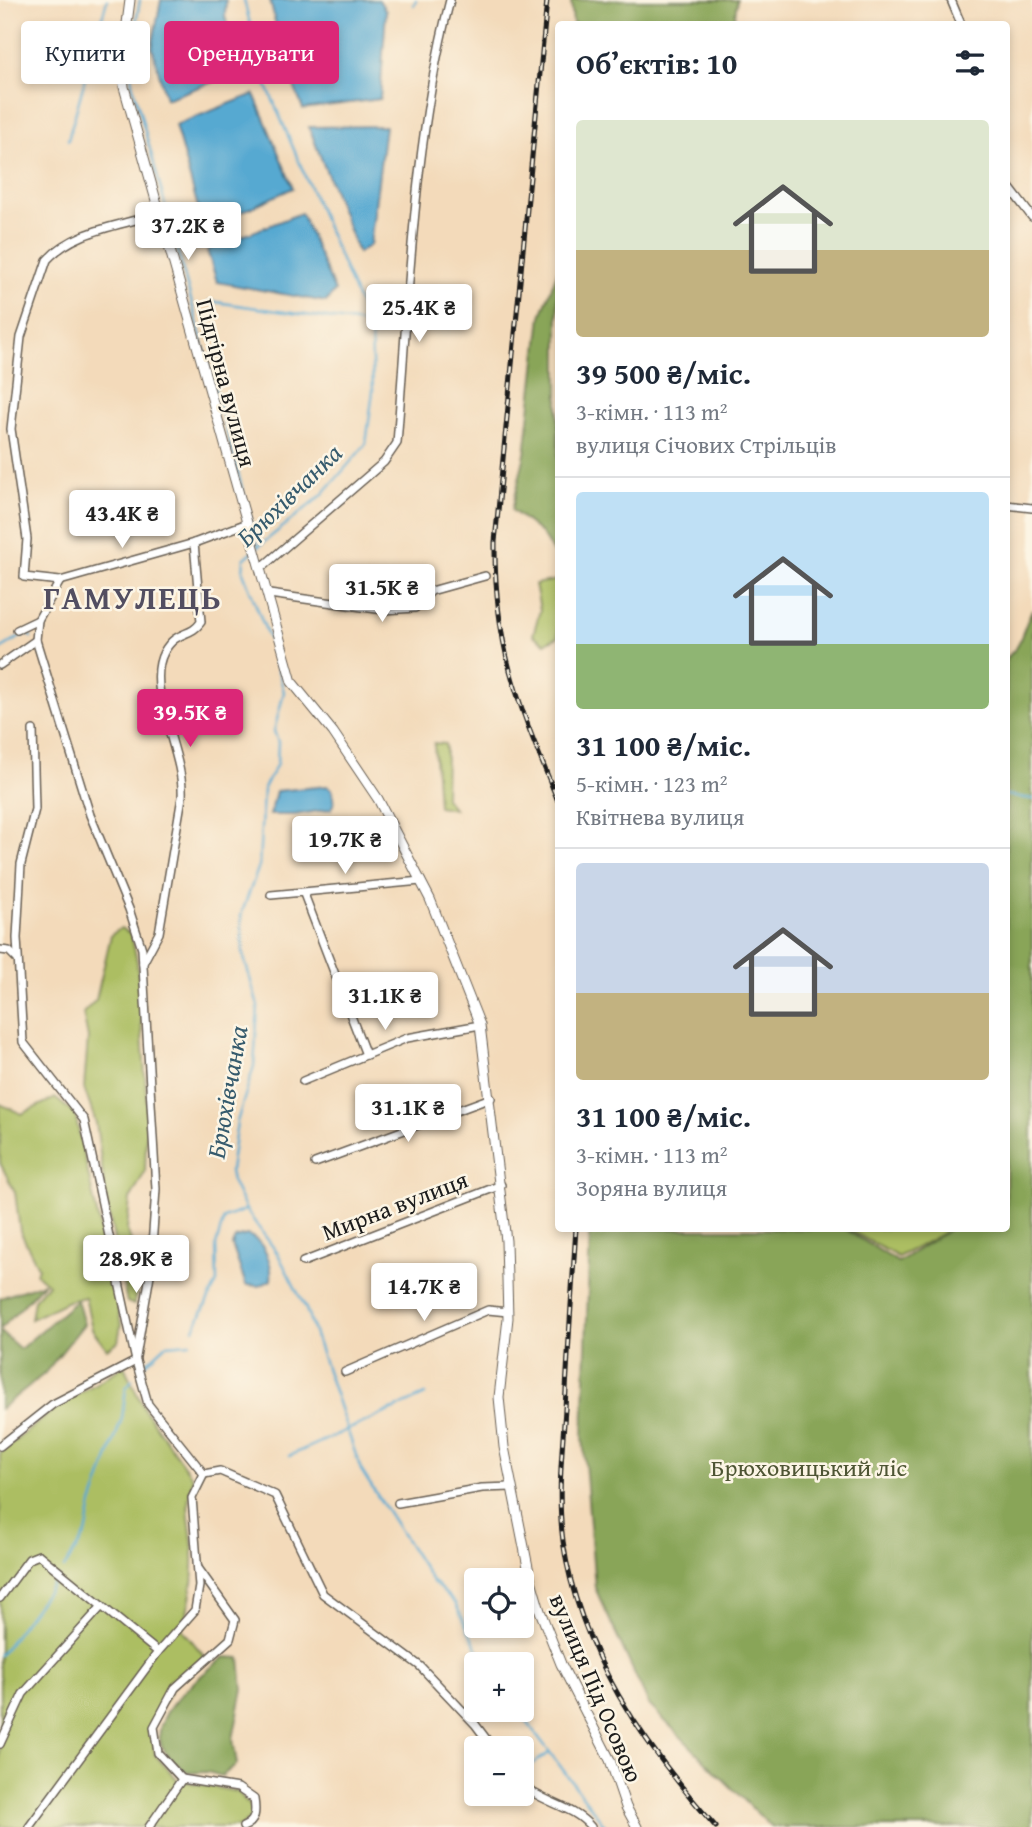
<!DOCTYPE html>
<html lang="uk">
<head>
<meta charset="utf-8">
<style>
	body { margin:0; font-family:"Gentium Book Plus",serif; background:#f2f2f3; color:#1f2937; height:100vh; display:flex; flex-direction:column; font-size:26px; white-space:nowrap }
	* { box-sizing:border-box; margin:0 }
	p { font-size:23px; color:#747a83 }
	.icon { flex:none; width:38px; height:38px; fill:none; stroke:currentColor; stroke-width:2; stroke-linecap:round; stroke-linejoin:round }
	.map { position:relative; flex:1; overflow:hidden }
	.side { position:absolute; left:555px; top:21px; width:455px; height:1211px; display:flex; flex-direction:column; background:#fff; border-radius:7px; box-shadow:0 4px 10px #0003 }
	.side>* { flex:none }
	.hud { position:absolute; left:21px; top:21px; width:429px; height:63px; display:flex; gap:14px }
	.buttons { position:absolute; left:464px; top:1568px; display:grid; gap:14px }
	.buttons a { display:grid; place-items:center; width:70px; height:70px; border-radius:7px; background:#fff; box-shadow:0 4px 10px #0003; font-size:35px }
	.price { position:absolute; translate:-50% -60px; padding:0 16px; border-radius:7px; background:#fff; color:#222; font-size:23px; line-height:46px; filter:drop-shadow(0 2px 4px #0008) }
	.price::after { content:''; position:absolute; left:50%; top:42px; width:21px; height:16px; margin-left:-10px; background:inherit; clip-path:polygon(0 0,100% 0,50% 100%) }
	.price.on { background:#db2777; color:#fff }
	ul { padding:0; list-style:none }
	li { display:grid; align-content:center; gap:14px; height:371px; padding:0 21px }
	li+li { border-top:2px solid #e0e1e3 }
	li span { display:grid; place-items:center; height:217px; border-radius:7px; color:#555 }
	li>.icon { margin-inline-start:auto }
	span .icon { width:126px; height:126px; fill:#fffc; stroke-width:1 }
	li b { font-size:30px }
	h2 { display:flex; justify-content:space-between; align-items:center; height:84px; padding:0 21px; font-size:30px }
	.pill { padding:0 24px; border-radius:7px; background:#fff; box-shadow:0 4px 10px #0003; font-size:24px; line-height:63px }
	.pill.on { background:#db2777; color:#fff }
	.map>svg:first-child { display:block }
	.green { fill:#acbe62; stroke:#646d3f; stroke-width:2 }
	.forest { fill:#89a558; stroke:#52603a; stroke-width:2 }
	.water { fill:#56a9d1; stroke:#396276; stroke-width:2 }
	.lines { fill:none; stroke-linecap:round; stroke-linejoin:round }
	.stream { stroke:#56a9d1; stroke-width:2.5 }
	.minor-casing { stroke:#675e53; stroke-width:10 }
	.tertiary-casing { stroke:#675e53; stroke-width:11 }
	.minor { stroke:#fff; stroke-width:7 }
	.tertiary { stroke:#fff; stroke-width:9 }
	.rail-casing { stroke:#1c1c1c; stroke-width:5 }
	.rail { stroke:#fcf5e5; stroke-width:2.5; stroke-dasharray:8; stroke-linecap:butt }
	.labels { text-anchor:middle; stroke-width:5; stroke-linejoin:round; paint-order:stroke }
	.street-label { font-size:24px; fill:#1c1c1c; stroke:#fcf5e5 }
	.park-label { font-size:24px; fill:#4e5534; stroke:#fcf5e5 }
	.water-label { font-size:26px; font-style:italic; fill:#365b6d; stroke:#fcf5e5 }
	.district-label { font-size:32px; font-weight:bold; letter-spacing:2px; fill:#524e61; stroke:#fcf5e5 }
</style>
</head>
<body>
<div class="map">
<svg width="1032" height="1827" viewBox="0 0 1032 1827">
	<rect width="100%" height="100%" fill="#fcf5e5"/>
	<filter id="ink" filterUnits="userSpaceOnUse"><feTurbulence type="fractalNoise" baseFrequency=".0143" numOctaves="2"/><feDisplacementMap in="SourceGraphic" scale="14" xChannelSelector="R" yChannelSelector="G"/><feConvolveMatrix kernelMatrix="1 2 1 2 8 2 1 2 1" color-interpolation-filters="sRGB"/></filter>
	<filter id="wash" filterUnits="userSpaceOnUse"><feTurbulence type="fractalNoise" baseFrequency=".00686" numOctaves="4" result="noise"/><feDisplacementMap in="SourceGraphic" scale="28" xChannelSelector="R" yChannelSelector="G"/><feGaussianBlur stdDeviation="1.57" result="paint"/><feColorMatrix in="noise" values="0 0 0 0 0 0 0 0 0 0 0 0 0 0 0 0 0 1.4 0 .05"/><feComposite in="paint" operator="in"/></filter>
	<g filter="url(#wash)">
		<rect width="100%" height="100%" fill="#f3daba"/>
		<g class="green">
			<polygon points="558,580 558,637 545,643 533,635 540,610 535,584"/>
			<polygon points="434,743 445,744 446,749 445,798 454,809 438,806"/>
			<polygon points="121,928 131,934 137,961 147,1106 145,1172 130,1199 127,1230 140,1265 134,1305 127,1302 107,1205 96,1123 84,1088 88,1038 83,1013 96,1000 111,935"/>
			<polygon points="55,1098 75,1114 121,1324 118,1342 107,1349 92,1329 85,1297 68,1301 31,1319 34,1300 48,1284 36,1274 38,1267 20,1231 15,1192 0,1163 0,1104 22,1114"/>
			<polygon points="947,1229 948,1231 898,1257 848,1229"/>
			<path d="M124,1366L145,1411L193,1478C183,1510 192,1523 193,1553C194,1580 191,1604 182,1629L205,1657L173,1685L152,1727L155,1755L178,1780L238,1792L256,1813L240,1827H0V1453L56,1408Z"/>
		</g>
		<g class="forest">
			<polygon points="571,0 737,0 734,24 573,24"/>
			<polygon points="558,270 558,560 541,533 512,510 525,454 541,316"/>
			<polygon points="1032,609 1032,1827 771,1827 649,1705 595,1588 583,1437 590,1229 845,1229 898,1262 950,1229 1006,1228 1006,659 1017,647"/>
			<polygon points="44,1283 0,1330 0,1298"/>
			<polygon points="77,1300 84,1324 44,1374 0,1409 0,1331 20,1349"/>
			<path d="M224,1657L240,1658L243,1689L233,1739L237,1764L222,1776L207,1772L188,1773C181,1768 173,1762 167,1755C138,1720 201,1676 224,1657Z"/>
		</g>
		<g class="water">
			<polygon points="161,0 226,0 225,16 240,72 166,99 152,47"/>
			<polygon points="270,0 379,0 386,11 380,99 303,109 284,60"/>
			<polygon points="254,94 293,188 204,229 175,125"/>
			<polygon points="385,126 370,245 358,253 309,127"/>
			<polygon points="301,213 335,291 326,302 217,282 207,250"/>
			<polygon points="327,786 332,789 334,805 331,809 295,815 270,815 276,791"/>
			<polygon points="334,831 339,834 336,844 302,849 298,846 301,836"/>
			<path d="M247,1235C264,1239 273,1265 271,1280L260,1286L246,1285L232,1245L235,1238Z"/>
		</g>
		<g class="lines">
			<g class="stream">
				<polyline points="140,0 130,56 132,83 258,547"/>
				<polyline points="244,0 264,79 371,331 373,391 366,444 322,495 258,547"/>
				<polyline points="414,5 416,0"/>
				<polyline points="68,140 107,0"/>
				<polyline points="209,301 368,324"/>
				<polyline points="253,551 244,559 243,572 270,641 284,692 274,731 278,742 277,764 263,790 259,866 241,915 243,954 258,1006 254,1066 237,1122 230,1171 232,1181 246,1210 278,1254 306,1309 361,1470 432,1581 455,1603 485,1664"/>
				<polyline points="0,649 27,633 31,637"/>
				<polyline points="1006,795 1032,799"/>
				<polyline points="194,1329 217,1282 216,1245 224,1218 245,1210"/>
				<polyline points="142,1367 166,1345 190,1343"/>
				<polyline points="289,1456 425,1395"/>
				<polyline points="64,1568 86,1534 92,1504 122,1418 126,1388 132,1380"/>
				<polyline points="0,1655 58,1577"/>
				<polyline points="518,1710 606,1827"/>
				<polyline points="524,1770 549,1753"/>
			</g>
		</g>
	</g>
	<g filter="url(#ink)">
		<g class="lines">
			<g class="minor-casing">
				<g id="minor">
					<polyline points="951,0 961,24"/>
					<polyline points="1006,183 1032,217"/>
					<polyline points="1006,505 1032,508"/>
					<path d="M261,568L384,462L397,443C409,296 413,143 450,0"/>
					<path d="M60,581L24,577L27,539L11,429L21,337L47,260C75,229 122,226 159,213"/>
					<polyline points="269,594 384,610 415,608 431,591 485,576"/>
					<polyline points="38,620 36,640 90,815 129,909 142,949 156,1189 150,1275 136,1357"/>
					<polyline points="17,630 38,620 60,581 194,543 245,524"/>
					<polyline points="0,665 36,640"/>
					<polyline points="33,730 35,809 21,864 17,938 23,1042 84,1120 136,1361 148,1404 204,1474 220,1471 275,1495 323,1594 420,1666 475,1724 493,1748"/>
					<polyline points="304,894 366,1055"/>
					<polyline points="271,895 421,881"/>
					<polyline points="0,950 9,951 17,959"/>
					<path d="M143,963L159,933L182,797C185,754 144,689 164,652C177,629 190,638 201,622L194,543"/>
					<polyline points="303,1081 407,1038 480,1025"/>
					<polyline points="315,1163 491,1098"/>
					<polyline points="303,1262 501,1185"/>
					<polyline points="345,1372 488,1310 508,1312"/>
					<polyline points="0,1446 53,1404 136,1361"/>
					<polyline points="398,1503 482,1488 512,1487"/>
					<polyline points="0,1598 29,1559 39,1555 158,1652"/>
					<polyline points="0,1744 23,1694 102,1606"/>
					<path d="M182,1779L238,1788L254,1799C256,1812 256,1822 243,1827"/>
					<path d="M522,1785C543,1803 572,1805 591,1827"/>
					<polyline points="29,1827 158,1652 195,1610 199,1586 192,1498 204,1474"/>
					<polyline points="149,1827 182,1779 158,1753 154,1727 175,1688 230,1639 235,1620 198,1568"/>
				</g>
			</g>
			<g class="tertiary-casing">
				<polyline id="tertiary" points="130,0 122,63 124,87 292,682 333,732 378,799 430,899 480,1025 506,1241 508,1318 499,1397 504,1447 530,1577 540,1611 561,1664 610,1760 626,1807 637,1827"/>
			</g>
			<use href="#minor" class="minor"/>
			<use href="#tertiary" class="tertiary"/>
			<g class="rail-casing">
				<g id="rail">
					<path d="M547,0L495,542C494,649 519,705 558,801"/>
					<path d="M576,1228C572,1289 568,1349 565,1409C562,1453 557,1497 563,1541C579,1652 644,1746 716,1827"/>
				</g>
			</g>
			<use href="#rail" class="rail"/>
		</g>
	</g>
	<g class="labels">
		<g class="street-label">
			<text transform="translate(226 383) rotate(75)" y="8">Підгірна вулиця</text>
			<text transform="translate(395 1206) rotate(-21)" y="8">Мирна вулиця</text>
			<text transform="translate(596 1688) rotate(67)" y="8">вулиця Під Осовою</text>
		</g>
		<g class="park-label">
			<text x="809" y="1476">Брюховицький ліс</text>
		</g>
		<g class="water-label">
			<text transform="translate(289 495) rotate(-44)" y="9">Брюхівчанка</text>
			<text transform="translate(227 1092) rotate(-80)" y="9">Брюхівчанка</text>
		</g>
		<g class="district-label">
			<text x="133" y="609">ГАМУЛЕЦЬ</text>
		</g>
	</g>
</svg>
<div class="buttons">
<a><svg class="icon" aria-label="locate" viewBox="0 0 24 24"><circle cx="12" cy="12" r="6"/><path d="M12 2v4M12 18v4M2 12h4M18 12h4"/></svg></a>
<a>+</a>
<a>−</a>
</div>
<b class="price" style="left:188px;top:262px">37.2K ₴</b>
<b class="price" style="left:419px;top:344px">25.4K ₴</b>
<b class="price" style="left:122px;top:550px">43.4K ₴</b>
<b class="price" style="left:382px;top:624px">31.5K ₴</b>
<b class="price on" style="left:190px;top:749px">39.5K ₴</b>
<b class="price" style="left:345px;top:876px">19.7K ₴</b>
<b class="price" style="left:385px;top:1032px">31.1K ₴</b>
<b class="price" style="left:408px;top:1144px">31.1K ₴</b>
<b class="price" style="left:136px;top:1295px">28.9K ₴</b>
<b class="price" style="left:424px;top:1323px">14.7K ₴</b>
<div class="hud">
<a class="pill">Купити</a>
<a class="pill on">Орендувати</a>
</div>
<section class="side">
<h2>Об’єктів: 10<svg class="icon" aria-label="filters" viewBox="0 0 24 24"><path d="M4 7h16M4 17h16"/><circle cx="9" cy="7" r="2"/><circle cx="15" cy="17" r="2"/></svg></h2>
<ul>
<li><span style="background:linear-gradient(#dfe7d0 60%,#c2b280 0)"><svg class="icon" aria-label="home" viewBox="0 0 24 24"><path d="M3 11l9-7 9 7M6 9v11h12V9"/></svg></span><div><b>39 500 ₴/міс.</b><p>3-кімн. · 113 m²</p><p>вулиця Січових Стрільців</p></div></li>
<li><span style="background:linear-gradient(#bfe0f5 70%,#8fb573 0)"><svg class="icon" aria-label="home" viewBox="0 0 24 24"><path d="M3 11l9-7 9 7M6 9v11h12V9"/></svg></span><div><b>31 100 ₴/міс.</b><p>5-кімн. · 123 m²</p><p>Квітнева вулиця</p></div></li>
<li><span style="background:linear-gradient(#c9d6e8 60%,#c2b280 0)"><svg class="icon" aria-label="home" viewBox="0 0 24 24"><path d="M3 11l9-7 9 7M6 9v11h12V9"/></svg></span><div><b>31 100 ₴/міс.</b><p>3-кімн. · 113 m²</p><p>Зоряна вулиця</p></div></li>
</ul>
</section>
</div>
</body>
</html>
